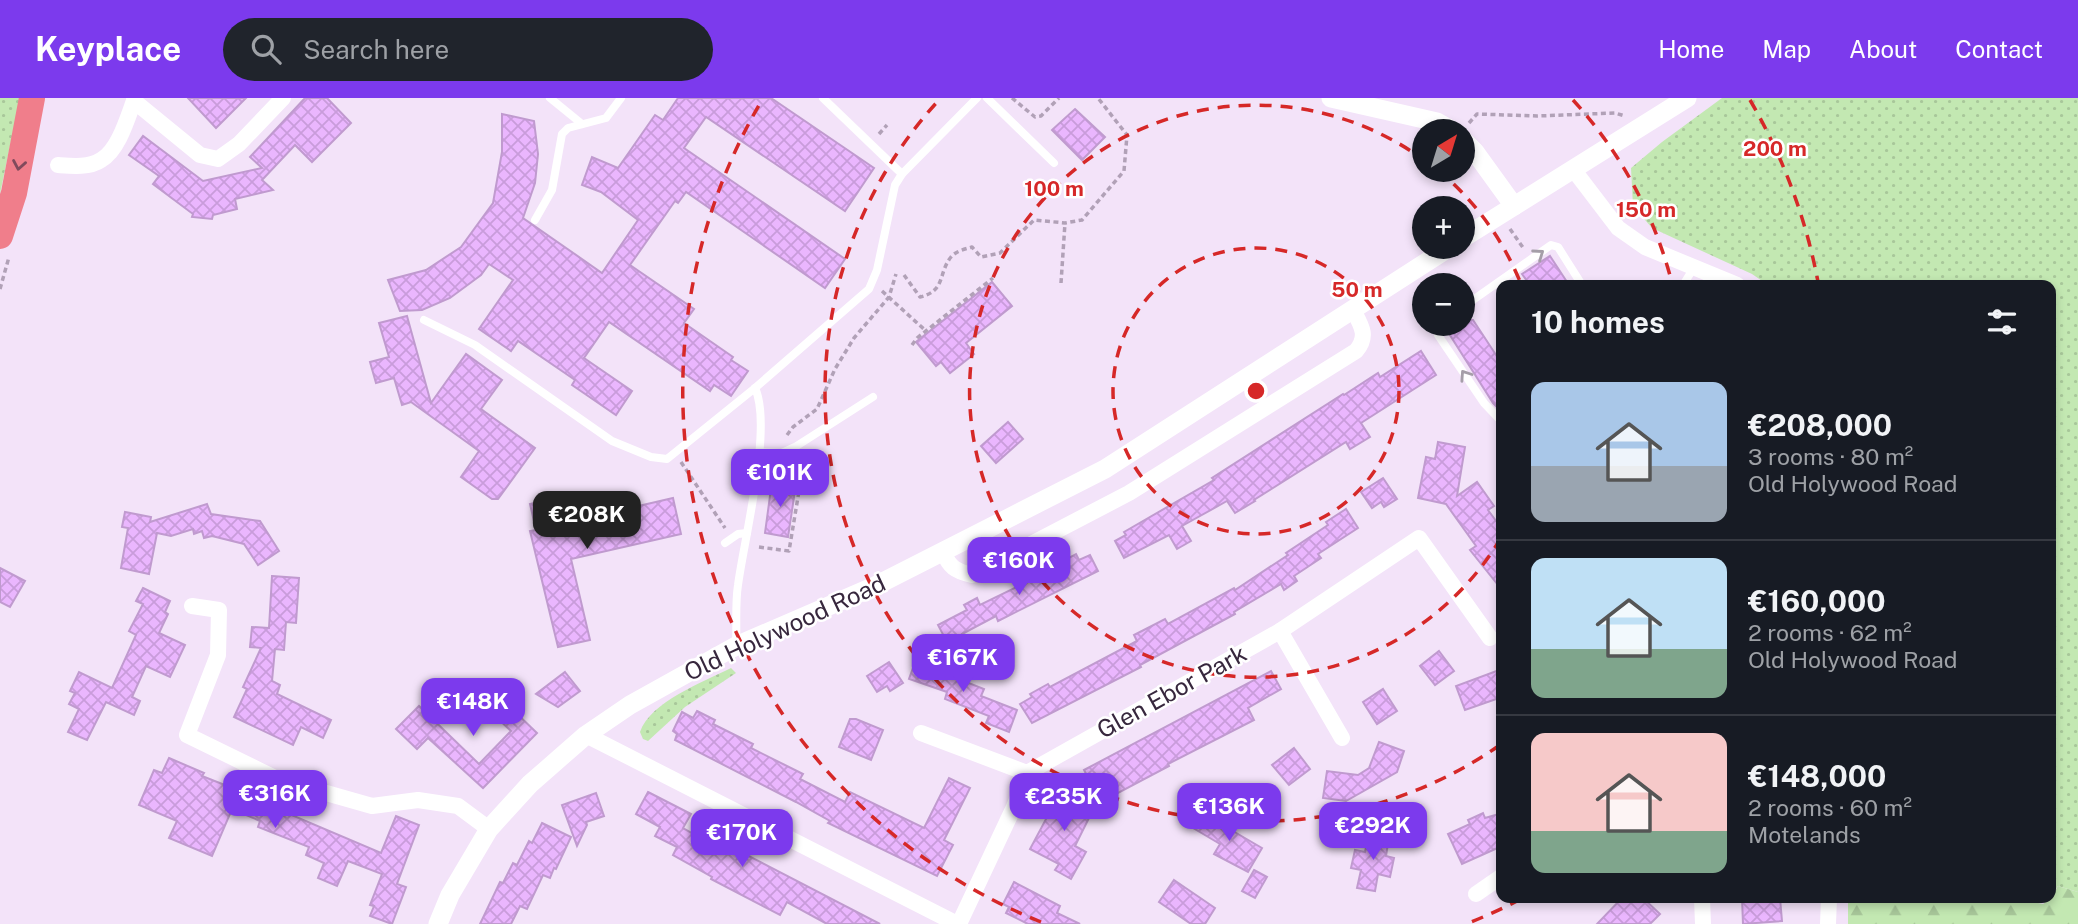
<!DOCTYPE html>
<html lang="en">
<head>
<meta charset="utf-8">
<style>
	body { margin:0; font-family:"Public Sans",sans-serif; background:#20242c; color:#f1f3f6; height:100vh; display:flex; flex-direction:column; font-size:26px; white-space:nowrap }
	* { box-sizing:border-box; margin:0 }
	p { font-size:23px; color:#9ea1a6 }
	.icon { flex:none; width:38px; height:38px; fill:none; stroke:currentColor; stroke-width:2; stroke-linecap:round; stroke-linejoin:round }
	.map { position:relative; flex:1; overflow:hidden }
	.side { position:absolute; left:1496px; top:182px; width:560px; height:623px; display:flex; flex-direction:column; background:#171b24; border-radius:14px; box-shadow:0 4px 10px #0003 }
	.side>* { flex:none }
	.needle { width:46px; rotate:38deg }
	.controls { position:absolute; left:1412px; top:21px; display:grid; gap:14px }
	.controls a { display:grid; place-items:center; width:63px; height:63px; border-radius:50%; background:#171b24; box-shadow:0 4px 10px #0003; font-size:35px }
	.price { position:absolute; translate:-50% -60px; padding:0 16px; border-radius:14px; background:#7c3aed; color:#fff; font-size:23px; line-height:46px; filter:drop-shadow(0 2px 4px #0008) }
	.price::after { content:''; position:absolute; left:50%; top:42px; width:21px; height:16px; margin-left:-10px; background:inherit; clip-path:polygon(0 0,100% 0,50% 100%) }
	.price.current { background:#222; color:#fff }
	ul { padding:0; list-style:none }
	li { display:flex; align-items:center; gap:21px; height:175px; padding:0 35px }
	li+li { border-top:2px solid #363941 }
	li span { display:grid; place-items:center; flex:none; width:196px; height:140px; border-radius:14px; color:#555 }
	li>.icon { margin-inline-start:auto }
	span .icon { width:84px; height:84px; fill:#fffc; stroke-width:1 }
	li b { font-size:30px }
	h2 { display:flex; justify-content:space-between; align-items:center; height:84px; padding:0 35px; font-size:30px }
	header { display:flex; align-items:center; gap:42px; box-sizing:border-box; height:98px; padding:0 35px; background:#7c3aed; color:#fff }
	header strong { font-size:33px }
	nav { display:flex; gap:38px; margin-inline-start:auto; font-size:24px }
	.search { width:490px; height:63px; background:#20242c; display:flex; align-items:center; gap:18px; box-sizing:border-box; padding:0 24px; border-radius:38px; color:#9ea1a6; font-size:26px }
	.map>svg:first-child { display:block }
	.grass { fill:url(#grass-dots) }
	.forest { fill:url(#forest-firs) }
	.building { fill:url(#building-cross-hatch); stroke:#c09acf; stroke-width:2 }
	.lines { fill:none; stroke-linecap:round; stroke-linejoin:round }
	.path { stroke:#b1a1b7; stroke-width:3.5; stroke-dasharray:5 3.5; stroke-linecap:butt }
	.service { stroke:#fff; stroke-width:8 }
	.minor { stroke:#fff; stroke-width:16 }
	.tertiary { stroke:#fff; stroke-width:19 }
	.trunk { stroke:#f07e8b; stroke-width:26 }
	.oneway { stroke:#814a5c }
	.oneway2 { stroke:#a59ea8 }
	.ring { fill:none; stroke:#d62828; stroke-width:3.5; stroke-dasharray:12 9 }
	.labels { text-anchor:middle; stroke-width:5; stroke-linejoin:round; paint-order:stroke }
	.street-label { font-size:24px; fill:#37273d; stroke:#fff }
	.centre { fill:#d62828; stroke:#fff; stroke-width:3.5 }
	.ring-label { font-size:21px; text-anchor:middle; font-weight:bold; fill:#d62828; stroke:#fff; stroke-width:5; stroke-linejoin:round; paint-order:stroke }
</style>
</head>
<body>
<header>
<strong>Keyplace</strong>
<div class="search"><svg class="icon" aria-label="search" viewBox="0 0 24 24"><circle cx="10" cy="10" r="6"/><path d="M15 15l6 6"/></svg>Search here</div>
<nav><a>Home</a><a>Map</a><a>About</a><a>Contact</a></nav>
</header>
<div class="map">
<svg width="2078" height="826" viewBox="0 0 2078 826">
	<defs>
		<pattern id="grass-dots" width="8" height="8" patternUnits="userSpaceOnUse" patternTransform="scale(1.75)"><rect width="8" height="8" fill="#c3e8b2"/><path d="M2 2h.1M6 6h.1" fill="none" stroke="#a8c79a" stroke-width="1.8" stroke-linecap="round"/></pattern>
		<pattern id="forest-firs" width="22" height="20" patternUnits="userSpaceOnUse" patternTransform="scale(1.75)"><rect width="22" height="20" fill="#c3e8b2"/><path d="M5 1l3.5 6h-7zM16 11l3.5 6h-7z" fill="#a8c79a"/></pattern>
		<pattern id="building-cross-hatch" width="8" height="8" patternUnits="userSpaceOnUse" patternTransform="scale(1.75)"><rect width="8" height="8" fill="#eab6fe"/><path d="M0 0l8 8M0 8l8-8" fill="none" stroke="#c99cdb"/></pattern>
	</defs>
	<rect width="100%" height="100%" fill="#f3e3f9"/>
	<g class="grass">
		<polygon points="0,0 20,0 0,96"/>
		<polygon points="1722,0 2078,0 2078,794 2058,788 2051,797 2051,187 1768,187 1752,176 1652,130 1633,108 1631,70 1662,44"/>
		<path d="M731,570L736,575L685,609L648,643L643,641L640,634C650,604 703,584 731,570Z"/>
	</g>
	<polygon class="forest" points="2058,788 2078,794 2078,826 1848,826 1848,800 2014,800 2043,806 2051,800"/>
	<g class="building">
		<polygon points="188,0 246,0 216,30"/>
		<polygon points="305,0 327,0 351,25 312,64 295,47 262,82 273,92 235,101 237,111 213,117 212,121 192,119 193,116 153,86 159,78 129,57 143,38 203,83 262,70 250,59"/>
		<polygon points="678,0 771,0 874,70 845,113 706,19 684,50 845,161 825,190 686,94 678,105 675,103 630,167 694,211 684,225 733,259 731,262 748,273 731,298 714,287 710,293 609,224 584,260 632,293 616,317 572,287 575,282 518,243 511,253 479,231 513,182 489,166 481,177 450,200 422,212 400,213 388,182 426,172 461,149 493,105 502,54 502,16 534,23 538,56 535,85 523,120 602,175 638,122 601,94 582,87 592,59 618,70 655,17 663,22"/>
		<polygon points="1075,11 1105,39 1082,62 1052,32"/>
		<polygon points="1550,158 1569,187 1530,187 1522,176"/>
		<polygon points="992,184 1012,208 966,245 974,256 950,275 941,264 936,268 916,244"/>
		<polygon points="407,218 431,305 466,256 502,282 481,311 535,350 498,401 492,401 461,379 479,353 411,304 402,307 394,280 376,285 370,264 389,259 379,225"/>
		<polygon points="1467,222 1473,222 1502,266 1502,314 1493,305 1448,234"/>
		<polygon points="1421,253 1436,277 1361,325 1370,339 1350,351 1346,344 1254,402 1255,403 1235,415 1227,403 1182,428 1191,443 1177,451 1169,437 1124,460 1115,443 1126,437 1124,434 1214,382 1212,380 1343,296 1344,297 1378,275 1380,279"/>
		<polygon points="1008,324 1023,341 996,365 981,348"/>
		<polygon points="1438,344 1465,349 1457,398 1477,384 1494,408 1488,412 1502,431 1502,492 1470,452 1476,448 1446,406 1418,400 1426,359 1435,361"/>
		<polygon points="1383,380 1397,401 1384,409 1381,404 1372,410 1361,394"/>
		<polygon points="772,383 796,386 788,439 765,435"/>
		<polygon points="572,396 578,422 673,400 681,436 571,461 590,542 558,549 530,433 536,432 530,406"/>
		<polygon points="207,406 211,416 260,423 279,453 258,467 244,446 212,438 204,440 202,433 194,436 193,431 171,438 157,435 149,476 121,470 128,430 122,429 125,414 151,419 150,424"/>
		<polygon points="1346,411 1358,430 1318,456 1321,460 1294,478 1297,483 1284,492 1281,486 1234,514 1235,516 1140,567 1141,569 1032,625 1020,606 1032,599 1030,596 1048,586 1050,589 1137,543 1134,537 1165,521 1168,526 1234,490 1235,492 1288,457 1286,455 1328,427 1326,424"/>
		<polygon points="1076,456 1079,462 1090,457 1098,473 998,523 996,518 962,536 963,538 948,546 938,527 967,512 964,507 977,500 980,507 1033,481 1033,479"/>
		<polygon points="0,470 25,483 10,509 0,504"/>
		<polygon points="272,478 299,480 296,525 286,524 284,552 275,551 272,583 280,587 277,596 331,622 323,640 301,629 293,647 234,619 247,591 243,589 261,550 250,549 252,529 269,530"/>
		<polygon points="143,490 170,503 165,514 168,516 159,535 185,547 170,579 146,568 132,599 140,603 134,617 106,604 87,642 68,634 79,611 69,606 75,595 70,593 79,574 112,590 136,537 129,533 143,506 136,503"/>
		<polygon points="1439,553 1454,573 1435,587 1420,568"/>
		<polygon points="917,559 940,568 938,573 984,591 981,598 1017,612 1009,634 986,625 989,618 945,601 947,594 909,581"/>
		<polygon points="889,564 903,585 890,593 887,588 877,594 867,578"/>
		<polygon points="1502,571 1502,599 1465,612 1456,588"/>
		<polygon points="1271,573 1281,591 1248,610 1254,622 1168,666 1169,668 1101,704 1084,672"/>
		<polygon points="565,574 580,593 558,609 536,596"/>
		<polygon points="488,588 537,635 483,690 428,640 417,651 396,631 419,608 479,666 511,633 476,600"/>
		<polygon points="1383,591 1397,613 1377,626 1363,604"/>
		<polygon points="697,613 715,622 713,626 753,646 751,650 803,676 800,681 845,704 850,694 924,730 949,680 970,690 944,742 953,747 937,778 828,725 830,723 796,704 675,642 677,636 673,633 682,614 693,620"/>
		<polygon points="850,621 856,621 883,632 871,662 839,649"/>
		<polygon points="1379,644 1404,653 1397,674 1346,703 1323,700 1327,673 1358,677 1369,670"/>
		<polygon points="1294,650 1310,671 1289,687 1272,667"/>
		<polygon points="169,660 204,675 202,678 283,710 282,713 381,755 396,718 419,727 397,786 406,789 392,826 370,818 374,808 370,807 382,776 348,763 337,788 318,780 324,765 306,757 309,749 258,729 260,723 232,711 212,758 169,740 177,723 139,707 154,672 162,675"/>
		<polygon points="1062,691 1095,708 1075,748 1086,754 1071,781 1055,772 1059,766 1030,751"/>
		<polygon points="648,694 691,716 683,730 713,747 716,741 880,826 827,826 787,804 780,817 711,781 712,779 673,757 677,749 655,738 660,729 636,716"/>
		<polygon points="596,695 604,718 586,724 587,727 577,748 562,707"/>
		<polygon points="1202,715 1262,750 1248,774 1214,756 1220,746 1193,730"/>
		<polygon points="1483,715 1485,720 1502,715 1502,748 1462,766 1448,736 1470,726 1468,722"/>
		<polygon points="542,725 571,739 556,771 554,770 550,780 543,777 527,811 520,808 511,826 480,826 500,784 503,785 513,765 517,767 529,743 532,745"/>
		<polygon points="1369,735 1389,739 1386,758 1394,760 1390,779 1378,776 1375,793 1357,790 1361,772 1351,770 1355,752 1365,754"/>
		<polygon points="1254,772 1267,779 1255,800 1242,793"/>
		<polygon points="1174,782 1215,810 1205,826 1191,826 1159,804"/>
		<polygon points="1014,784 1060,808 1057,815 1080,826 1028,826 1006,815 1009,809 1003,806"/>
		<polygon points="1622,800 1643,800 1660,816 1650,826 1597,826"/>
		<polygon points="1742,800 1780,800 1782,823 1743,826"/>
	</g>
	<g class="lines">
		<g class="path">
			<polyline points="1012,0 1035,19 1041,18 1059,0"/>
			<polyline points="1469,25 1477,16 1537,18 1615,15 1625,18"/>
			<polyline points="879,36 887,27"/>
			<polyline points="1510,131 1524,151"/>
			<path d="M904,177L920,199C946,193 938,175 951,159C956,153 965,151 972,149L981,159L1000,155L1034,122L1065,125L1082,122L1124,73L1127,37L1098,0"/>
			<polyline points="1061,185 1065,125"/>
			<polyline points="0,191 9,159"/>
			<polyline points="882,193 926,233"/>
			<polyline points="912,247 917,240 993,180"/>
			<polyline points="787,337 793,329 817,311 835,271 854,240 889,199 896,176"/>
			<polyline points="681,364 725,430"/>
			<polyline points="759,449 789,453 800,387 785,368"/>
		</g>
		<g class="service">
			<polyline points="550,0 582,26"/>
			<polyline points="823,0 902,76"/>
			<polyline points="987,0 1054,65"/>
			<polyline points="535,122 552,92 562,36 568,30 606,20 621,0"/>
			<polyline points="1683,187 1693,171"/>
			<polyline points="1463,209 1551,147 1558,149 1582,187"/>
			<polyline points="424,222 475,247 612,343 651,359 667,361 755,290 869,191 877,172 895,87 902,76 977,0"/>
			<polyline points="1438,226 1438,237 1484,305 1502,324"/>
			<polyline points="759,354 782,355 795,349 873,299"/>
			<polyline points="725,445 738,436 747,435"/>
			<path d="M736,546C737,527 735,506 738,487C744,441 773,329 755,290"/>
		</g>
		<g class="minor">
			<polyline points="134,3 200,57 218,61 239,46 283,0"/>
			<path d="M58,67C71,68 89,70 101,62C119,52 128,18 135,0"/>
			<polyline points="1573,71 1618,130 1645,149 1737,187"/>
			<path d="M943,453C949,469 955,473 972,477L1129,395L1356,253C1369,238 1361,227 1353,212"/>
			<polyline points="192,508 219,512 218,557 187,637 277,681 372,708 418,702 458,708 489,731"/>
			<polyline points="1280,533 1342,640"/>
			<polyline points="921,635 1027,675"/>
			<polyline points="586,637 957,826"/>
			<polyline points="1476,796 1502,778"/>
			<polyline points="1702,800 1703,826"/>
			<polyline points="959,826 1014,709 1027,675 1280,533 1419,440 1490,540"/>
			<polyline points="1828,826 1829,800"/>
		</g>
		<g class="tertiary">
			<polyline points="1331,0 1437,24 1453,33"/>
			<polyline points="1463,42 1475,54 1514,108"/>
			<polyline points="1463,140 1687,0"/>
			<polyline points="438,826 450,797 489,731 530,686 586,637 630,607 736,548 875,488 1105,371 1450,149"/>
		</g>
		<polyline class="trunk" points="0,138 14,95 32,0"/>
	</g>
	<defs><path id="oneway-chevron" d="M-2-3.5L2.5 0L-2 3.5" fill="none" stroke-width="1.6" stroke-linecap="round" stroke-linejoin="round" transform="scale(1.75)"/></defs>
	<use class="oneway" href="#oneway-chevron" transform="translate(19 67) rotate(100)"/>
	<g class="oneway2">
		<use href="#oneway-chevron" transform="translate(1539 156) rotate(-35)"/>
		<use href="#oneway-chevron" transform="translate(1465 277) rotate(-124)"/>
	</g>
	<g class="ring">
		<circle cx="1256" cy="293" r="143"/>
		<path d="M1501 440A286 286 0 1 1 1424 62M1438 72A286 286 0 0 1 1521 186"/>
		<path d="M1500 647A430 430 0 0 1 939 2M1573 2A430 430 0 0 1 1672 185"/>
		<path d="M1521 801A573 573 0 0 1 1471 824M1041 824A573 573 0 0 1 762 2M1750 2A573 573 0 0 1 1818 184"/>
	</g>
	<g class="labels">
		<g class="street-label">
			<text transform="translate(785 530) rotate(-25)" y="8">Old Holywood Road</text>
			<text transform="translate(1172 594) rotate(-29)" y="8">Glen Ebor Park</text>
		</g>
	</g>
	<circle cx="1256" cy="293" r="10" class="centre"/>
	<g class="ring-label">
		<text x="1775" y="58">200 m</text>
		<text x="1054" y="98">100 m</text>
		<text x="1646" y="119">150 m</text>
		<text x="1357" y="199">50 m</text>
	</g>
</svg>
<div class="controls">
<a><svg class="needle" viewBox="-14 -14 28 28"><path d="M0-13l5 13h-10z" fill="#e53935"/><path d="M0 13l5-13h-10z" fill="#9ea1a6"/></svg></a>
<a>+</a>
<a>−</a>
</div>
<b class="price" style="left:780px;top:411px">€101K</b>
<b class="price current" style="left:587px;top:453px">€208K</b>
<b class="price" style="left:1019px;top:499px">€160K</b>
<b class="price" style="left:963px;top:596px">€167K</b>
<b class="price" style="left:473px;top:640px">€148K</b>
<b class="price" style="left:275px;top:732px">€316K</b>
<b class="price" style="left:1064px;top:735px">€235K</b>
<b class="price" style="left:1229px;top:745px">€136K</b>
<b class="price" style="left:1373px;top:764px">€292K</b>
<b class="price" style="left:742px;top:771px">€170K</b>
<section class="side">
<h2>10 homes<svg class="icon" aria-label="filters" viewBox="0 0 24 24"><path d="M4 7h16M4 17h16"/><circle cx="9" cy="7" r="2"/><circle cx="15" cy="17" r="2"/></svg></h2>
<ul>
<li><span style="background:linear-gradient(#a9c7e8 60%,#9aa5b1 0)"><svg class="icon" aria-label="home" viewBox="0 0 24 24"><path d="M3 11l9-7 9 7M6 9v11h12V9"/></svg></span><div><b>€208,000</b><p>3 rooms · 80 m²</p><p>Old Holywood Road</p></div></li>
<li><span style="background:linear-gradient(#bfe0f5 65%,#7fa58c 0)"><svg class="icon" aria-label="home" viewBox="0 0 24 24"><path d="M3 11l9-7 9 7M6 9v11h12V9"/></svg></span><div><b>€160,000</b><p>2 rooms · 62 m²</p><p>Old Holywood Road</p></div></li>
<li><span style="background:linear-gradient(#f6c9c9 70%,#7fa58c 0)"><svg class="icon" aria-label="home" viewBox="0 0 24 24"><path d="M3 11l9-7 9 7M6 9v11h12V9"/></svg></span><div><b>€148,000</b><p>2 rooms · 60 m²</p><p>Motelands</p></div></li>
</ul>
</section>
</div>
</body>
</html>
